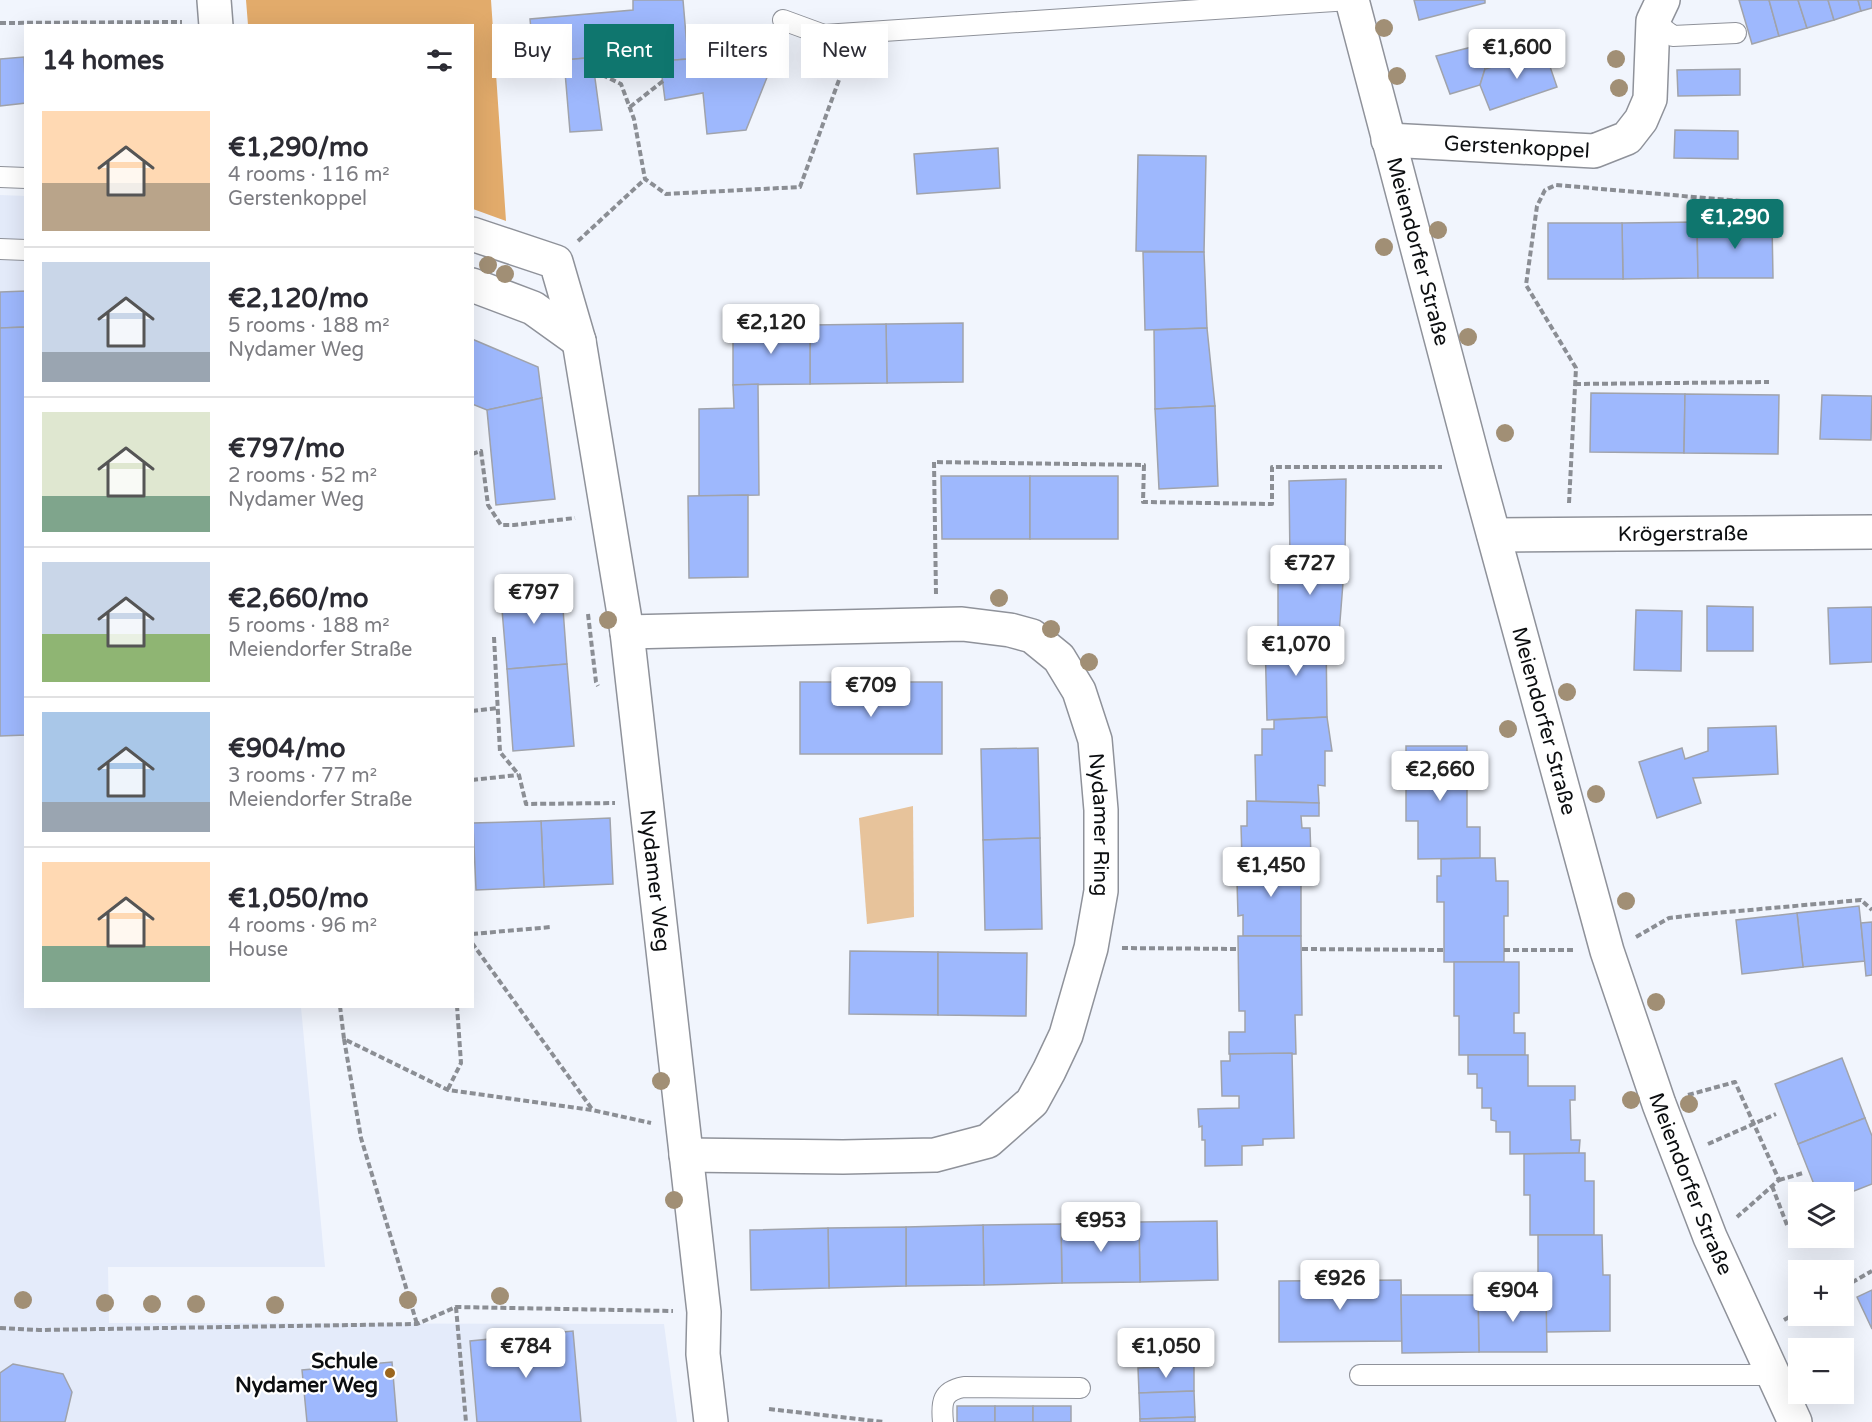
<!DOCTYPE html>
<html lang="en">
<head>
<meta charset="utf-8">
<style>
	body { margin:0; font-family:"Varela Round",sans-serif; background:#f2f2f3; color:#2b2b33; height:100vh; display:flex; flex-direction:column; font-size:22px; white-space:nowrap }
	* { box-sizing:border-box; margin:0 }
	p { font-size:20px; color:#7c7c81 }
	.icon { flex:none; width:33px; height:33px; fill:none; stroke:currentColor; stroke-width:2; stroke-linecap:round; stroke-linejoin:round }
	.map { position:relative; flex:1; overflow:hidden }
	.details { position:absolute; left:24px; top:24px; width:450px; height:984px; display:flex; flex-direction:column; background:#fff; border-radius:0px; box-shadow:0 6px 24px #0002 }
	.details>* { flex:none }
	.guide { position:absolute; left:492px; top:24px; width:570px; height:54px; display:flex; gap:12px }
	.controls { position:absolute; left:1788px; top:1182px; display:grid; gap:12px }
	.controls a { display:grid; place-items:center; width:66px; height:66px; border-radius:0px; background:#fff; box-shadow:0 6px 24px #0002; font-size:30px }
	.price { position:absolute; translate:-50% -51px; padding:0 14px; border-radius:6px; background:#fff; color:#222; font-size:20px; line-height:39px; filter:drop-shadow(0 2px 3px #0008) }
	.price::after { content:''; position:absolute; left:50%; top:36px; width:18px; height:14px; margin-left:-9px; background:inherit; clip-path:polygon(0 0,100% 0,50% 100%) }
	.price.active { background:#0f766e; color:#fff }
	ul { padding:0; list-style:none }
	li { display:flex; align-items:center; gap:18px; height:150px; padding:0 18px }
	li+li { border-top:2px solid #e1e1e2 }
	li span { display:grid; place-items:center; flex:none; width:168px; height:120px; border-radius:0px; color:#555 }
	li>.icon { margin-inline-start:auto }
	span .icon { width:72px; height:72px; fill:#fffc; stroke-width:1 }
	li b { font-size:26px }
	h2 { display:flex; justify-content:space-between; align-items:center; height:72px; padding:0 18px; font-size:26px }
	.pill { padding:0 21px; border-radius:0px; background:#fff; box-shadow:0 6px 24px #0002; font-size:21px; line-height:54px }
	.pill.active { background:#0f766e; color:#fff }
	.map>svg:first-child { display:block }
	.built { fill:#e4ebfa }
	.green { fill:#e7c39b }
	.forest { fill:#e2ab6b }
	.building { fill:#9eb8fd; stroke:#a0a3ab; stroke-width:1.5 }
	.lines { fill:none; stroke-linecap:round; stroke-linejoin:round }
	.lane-casing { stroke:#8f929a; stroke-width:22 }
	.street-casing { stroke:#8f929a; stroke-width:36 }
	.primary-casing { stroke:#8f929a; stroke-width:36 }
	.path { stroke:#8b8e94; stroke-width:4; stroke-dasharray:6 3; stroke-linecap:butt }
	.lane { stroke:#fff; stroke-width:20 }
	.street { stroke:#fff; stroke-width:33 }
	.primary { stroke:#fff; stroke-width:33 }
	.tree { fill:#a18f75 }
	.poi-dot { fill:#9b661e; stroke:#fff; stroke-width:2 }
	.labels { text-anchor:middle; stroke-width:4.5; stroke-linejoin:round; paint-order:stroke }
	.street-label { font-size:21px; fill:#0c0e10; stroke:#fff }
	.poi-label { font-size:21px; font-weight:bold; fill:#0c0e10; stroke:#fff; text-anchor:end }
</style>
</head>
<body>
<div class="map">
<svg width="1872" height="1422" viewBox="0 0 1872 1422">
	<rect width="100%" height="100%" fill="#f1f5fd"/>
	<polygon class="built" points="0,195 26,196 26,1006 301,1007 325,1267 108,1267 109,1323 664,1324 677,1422 0,1422"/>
	<polygon class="green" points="913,806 914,917 867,924 859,818"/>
	<polygon class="forest" points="246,0 491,0 506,221 473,209 472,26 248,25"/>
	<g class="building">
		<polygon points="633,0 683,0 688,59 639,63 638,54 620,58 608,56 534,63 530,19 633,10"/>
		<polygon points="1414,0 1485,0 1485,3 1419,20"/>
		<polygon points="1739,0 1769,0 1779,36 1752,44"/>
		<polygon points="1769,0 1798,0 1807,28 1779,36"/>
		<polygon points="1798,0 1828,0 1834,20 1807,28"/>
		<polygon points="1828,0 1858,0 1861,11 1834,20"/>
		<polygon points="1858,0 1872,0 1872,8 1861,11"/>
		<polygon points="743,34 746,43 766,51 768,75 746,130 707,134 703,93 665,100 660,61 688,59 687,41 713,41 715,35"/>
		<polygon points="1476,46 1485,69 1480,85 1450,94 1436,56"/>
		<polygon points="1545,52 1557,87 1490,110 1480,85 1485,69"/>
		<polygon points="608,56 594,71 602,130 570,132 564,60"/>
		<polygon points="24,57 26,103 0,106 0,59"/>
		<polygon points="1740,69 1740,95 1678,96 1677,70"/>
		<polygon points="1675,130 1738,131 1738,159 1674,158"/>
		<polygon points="998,148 1000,188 917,194 914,154"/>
		<polygon points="1138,155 1206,156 1204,252 1136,251"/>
		<polygon points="1697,222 1698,278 1623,279 1622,223"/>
		<polygon points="1697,222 1772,222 1773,278 1698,278"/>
		<polygon points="1548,223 1622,223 1623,279 1548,279"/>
		<polygon points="1143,252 1204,252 1207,328 1145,330"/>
		<polygon points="26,291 26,327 0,328 0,292"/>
		<polygon points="963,323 963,382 887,383 886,324"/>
		<polygon points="886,324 887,383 810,384 810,325"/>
		<polygon points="810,325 810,384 733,385 733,326"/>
		<polygon points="26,327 26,735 0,736 0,328"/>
		<polygon points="1207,328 1215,406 1155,409 1154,330"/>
		<polygon points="472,339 538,367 542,398 487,410 472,404"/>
		<polygon points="758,384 759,495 699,496 699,409 734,408 733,385"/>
		<polygon points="1591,393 1685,394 1684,453 1590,452"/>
		<polygon points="1685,394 1779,395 1778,454 1684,453"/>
		<polygon points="1822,395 1872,396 1871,440 1820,439"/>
		<polygon points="542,398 555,499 496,505 487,410"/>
		<polygon points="1215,406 1218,486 1159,489 1155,409"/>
		<polygon points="941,476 1030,476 1030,539 942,539"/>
		<rect x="1030" y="476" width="88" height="63"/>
		<polygon points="1346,479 1345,557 1290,560 1289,481"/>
		<polygon points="748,495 748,577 689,578 688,496"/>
		<polygon points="1345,557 1339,634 1278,637 1278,560"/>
		<polygon points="561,581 567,664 507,669 500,586"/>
		<polygon points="1707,606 1753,607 1753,651 1707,651"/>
		<polygon points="1872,607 1872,662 1830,664 1828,608"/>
		<polygon points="1636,610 1682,611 1681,671 1634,670"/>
		<polygon points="1326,635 1327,717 1267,720 1265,637"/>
		<polygon points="567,664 574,746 513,751 507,669"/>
		<rect x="800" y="682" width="142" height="72"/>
		<polygon points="1327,717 1332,751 1325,751 1325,786 1318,785 1319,803 1256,801 1255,755 1262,755 1262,729 1274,729 1274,720"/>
		<polygon points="1776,726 1778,774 1693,778 1701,803 1657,818 1639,762 1682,748 1685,759 1708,751 1708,728"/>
		<polygon points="1406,746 1467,746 1467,827 1480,827 1480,858 1418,859 1418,821 1406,821"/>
		<polygon points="1038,748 1040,838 983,840 981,749"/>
		<polygon points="1247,801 1319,803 1319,816 1301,816 1302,828 1310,828 1311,858 1242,859 1241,826 1247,826"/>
		<polygon points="610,818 613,884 544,887 541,821"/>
		<polygon points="541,821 544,887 476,890 473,823"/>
		<polygon points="1040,838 1042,929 985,930 983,840"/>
		<polygon points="1301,858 1301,936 1243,936 1243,915 1238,916 1237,881 1249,881 1248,859"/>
		<polygon points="1480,858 1495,858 1496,881 1508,881 1508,916 1504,916 1504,962 1444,962 1444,902 1437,902 1437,876 1441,876 1441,859"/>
		<polygon points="1859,906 1865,961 1803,967 1797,913"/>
		<polygon points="1797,913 1803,967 1742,974 1736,920"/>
		<polygon points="1872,922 1872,975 1866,976 1861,923"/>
		<polygon points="1238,936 1301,936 1302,1015 1295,1015 1296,1054 1229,1054 1229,1032 1245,1032 1245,1011 1239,1011"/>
		<polygon points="850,951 938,952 938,1015 849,1014"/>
		<polygon points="938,952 1027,953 1026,1016 938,1015"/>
		<polygon points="1454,962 1519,962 1519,1013 1514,1013 1514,1033 1525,1033 1525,1055 1459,1055 1459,1016 1454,1016"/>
		<polygon points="1292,1053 1294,1138 1263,1139 1263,1145 1242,1146 1242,1165 1205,1166 1205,1140 1202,1140 1202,1126 1199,1127 1198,1109 1239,1108 1239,1096 1222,1096 1221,1061 1230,1061 1230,1054"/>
		<polygon points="1468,1055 1528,1055 1528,1086 1575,1086 1575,1100 1570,1100 1571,1140 1580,1140 1579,1153 1510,1154 1510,1132 1496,1132 1496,1121 1491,1120 1491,1108 1482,1108 1482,1088 1477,1088 1477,1074 1468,1074"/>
		<polygon points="1842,1058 1865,1118 1798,1144 1775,1084"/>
		<polygon points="1865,1118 1872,1136 1872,1184 1844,1195 1844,1192 1817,1192 1798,1144"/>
		<polygon points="1579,1153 1585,1153 1585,1181 1594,1181 1594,1235 1530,1235 1530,1195 1524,1195 1524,1154"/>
		<polygon points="1217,1221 1218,1280 1140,1282 1139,1222"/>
		<polygon points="1139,1222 1140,1282 1062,1283 1061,1224"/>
		<polygon points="1061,1224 1062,1283 984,1285 983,1225"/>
		<polygon points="983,1225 984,1285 906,1286 906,1227"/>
		<polygon points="906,1227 906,1286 829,1288 828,1228"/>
		<polygon points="828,1228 829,1288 751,1290 750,1230"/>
		<polygon points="1538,1235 1602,1235 1603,1275 1610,1275 1610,1331 1546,1332 1546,1276 1538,1276"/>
		<polygon points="1401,1280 1402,1341 1279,1342 1279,1281"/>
		<polygon points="1872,1290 1872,1329 1857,1297"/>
		<polygon points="1546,1294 1547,1352 1479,1352 1478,1295"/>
		<polygon points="1401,1295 1478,1295 1479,1352 1402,1353"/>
		<polygon points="573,1331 581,1422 477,1422 470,1341"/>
		<polygon points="392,1362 397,1422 307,1422 302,1370"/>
		<polygon points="13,1364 63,1374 72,1392 65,1422 0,1422 0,1373"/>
		<polygon points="1194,1366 1194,1391 1139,1393 1138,1368"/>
		<polygon points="1194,1391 1195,1417 1140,1419 1139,1393"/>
		<rect x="957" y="1406" width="38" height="16"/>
		<rect x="995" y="1406" width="38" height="16"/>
		<rect x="1033" y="1406" width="38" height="16"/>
		<polygon points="1195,1417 1195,1422 1140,1422 1140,1419"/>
	</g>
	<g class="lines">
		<g class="lane-casing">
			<g id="lane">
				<polyline points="783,20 824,35 1350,0"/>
				<polyline points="1653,21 1673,36 1736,33"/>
				<polyline points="0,177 26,178"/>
				<polyline points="0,249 26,250"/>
				<polyline points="1360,1375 1773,1375"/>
				<path d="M943,1422C941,1402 942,1391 964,1387L1080,1388"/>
			</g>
		</g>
		<g class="street-casing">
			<g id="street">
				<polyline points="214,0 216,26"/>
				<path id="s1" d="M1388,140L1594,151L1627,138L1641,120L1650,99L1653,21L1663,0"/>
				<path id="s2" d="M472,234L556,262L579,341L627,632L704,1312L703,1354L711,1422"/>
				<polyline points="472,285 533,308 579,341"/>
				<path id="s3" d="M1494,535L1872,532"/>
				<path id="s4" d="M627,632L962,624L1010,630L1032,636L1059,658L1079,691L1095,740L1101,810V891L1091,948L1066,1035L1049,1071L1032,1102L988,1141L935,1155L843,1157L686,1155"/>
			</g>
		</g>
		<g class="primary-casing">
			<g id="primary">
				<path id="s5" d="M1352,0L1475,467L1607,951L1659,1104L1710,1237L1795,1422"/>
			</g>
		</g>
		<g class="path">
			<polyline points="0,23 182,22"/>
			<polyline points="594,71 621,84 634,119 645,179 666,194 800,187 847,58"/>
			<polyline points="630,107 663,81"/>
			<polyline points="578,241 645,179"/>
			<polyline points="1575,384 1769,382"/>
			<polyline points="472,454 481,451 488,505 501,525 514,525 575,518"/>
			<polyline points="1569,503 1576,368 1526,285 1537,206 1545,190 1556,185 1741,201"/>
			<polyline points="936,594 934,462 1144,465 1143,502 1272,504 1272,467 1442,467"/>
			<polyline points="588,614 596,682 598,686"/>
			<polyline points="494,637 500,752 519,775 526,804 615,803"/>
			<polyline points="472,711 498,708"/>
			<polyline points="472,780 518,775"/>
			<polyline points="472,934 551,927"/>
			<polyline points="1636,937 1669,918 1694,915 1861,900 1872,910"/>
			<polyline points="472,943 592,1109"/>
			<polyline points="1122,948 1239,949"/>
			<polyline points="1302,949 1444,950"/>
			<polyline points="1504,950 1575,950"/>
			<polyline points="340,1006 344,1039 448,1090 592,1110 651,1123"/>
			<polyline points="344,1039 361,1138 417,1324"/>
			<polyline points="448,1089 461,1063 457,1006"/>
			<polyline points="1688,1095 1735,1082 1779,1180 1737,1217"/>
			<polyline points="1708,1144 1776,1114"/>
			<polyline points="1779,1180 1803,1173"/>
			<polyline points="1772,1186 1787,1225"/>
			<polyline points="1844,1287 1872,1271"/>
			<polyline points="456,1307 466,1422"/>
			<polyline points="1784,1320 1798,1312"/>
			<polyline points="0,1328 39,1330 417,1324 456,1307 673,1311"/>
			<polyline points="769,1409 884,1422"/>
		</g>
		<use href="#lane" class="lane"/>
		<use href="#street" class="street"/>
		<use href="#primary" class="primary"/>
	</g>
	<g class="tree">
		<circle cx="1384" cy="28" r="9"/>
		<circle cx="1616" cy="59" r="9"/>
		<circle cx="1397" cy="76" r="9"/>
		<circle cx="1619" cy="88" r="9"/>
		<circle cx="1438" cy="230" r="9"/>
		<circle cx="1384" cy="247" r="9"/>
		<circle cx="488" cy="265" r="9"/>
		<circle cx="505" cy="274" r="9"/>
		<circle cx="1468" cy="337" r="9"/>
		<circle cx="1505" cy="433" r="9"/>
		<circle cx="999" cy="598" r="9"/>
		<circle cx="608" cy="620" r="9"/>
		<circle cx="1051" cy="629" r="9"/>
		<circle cx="1089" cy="662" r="9"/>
		<circle cx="1567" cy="692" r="9"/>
		<circle cx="1508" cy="729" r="9"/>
		<circle cx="1596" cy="794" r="9"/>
		<circle cx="1626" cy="901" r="9"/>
		<circle cx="1656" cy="1002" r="9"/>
		<circle cx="661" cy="1081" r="9"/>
		<circle cx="1631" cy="1100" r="9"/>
		<circle cx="1689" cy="1104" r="9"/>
		<circle cx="674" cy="1200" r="9"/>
		<circle cx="500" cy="1296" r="9"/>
		<circle cx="23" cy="1300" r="9"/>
		<circle cx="408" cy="1300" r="9"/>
		<circle cx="105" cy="1303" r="9"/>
		<circle cx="152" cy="1304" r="9"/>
		<circle cx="196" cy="1304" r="9"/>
		<circle cx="275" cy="1305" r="9"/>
	</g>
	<circle class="poi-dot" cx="390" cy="1373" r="6"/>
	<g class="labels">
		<g class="street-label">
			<text dy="7" stroke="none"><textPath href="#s1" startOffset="129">Gerstenkoppel</textPath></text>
			<text dy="7" stroke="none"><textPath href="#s5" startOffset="260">Meiendorfer Straße</textPath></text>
			<text dy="7" stroke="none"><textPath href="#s3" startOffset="189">Krögerstraße</textPath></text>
			<text dy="7" stroke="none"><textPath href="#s5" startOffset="746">Meiendorfer Straße</textPath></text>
			<text dy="7" stroke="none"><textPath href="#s4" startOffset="616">Nydamer Ring</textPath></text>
			<text dy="7" stroke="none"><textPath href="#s2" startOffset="716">Nydamer Weg</textPath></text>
			<text dy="7" stroke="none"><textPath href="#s5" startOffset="1232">Meiendorfer Straße</textPath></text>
		</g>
		<g class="poi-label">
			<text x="378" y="1368">Schule<tspan x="378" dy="24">Nydamer Weg</tspan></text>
		</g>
	</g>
</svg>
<div class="controls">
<a><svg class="icon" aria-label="layers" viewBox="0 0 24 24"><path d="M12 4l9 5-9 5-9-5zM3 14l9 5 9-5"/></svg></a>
<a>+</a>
<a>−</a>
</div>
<b class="price" style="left:1517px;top:80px">€1,600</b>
<b class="price active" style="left:1735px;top:250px">€1,290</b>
<b class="price" style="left:771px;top:355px">€2,120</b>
<b class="price" style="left:1310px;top:596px">€727</b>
<b class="price" style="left:534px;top:625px">€797</b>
<b class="price" style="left:1296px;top:677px">€1,070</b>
<b class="price" style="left:871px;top:718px">€709</b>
<b class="price" style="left:1440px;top:802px">€2,660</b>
<b class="price" style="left:1271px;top:898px">€1,450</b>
<b class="price" style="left:1101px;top:1253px">€953</b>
<b class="price" style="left:1340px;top:1311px">€926</b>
<b class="price" style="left:1513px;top:1323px">€904</b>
<b class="price" style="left:526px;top:1379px">€784</b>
<b class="price" style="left:1166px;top:1379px">€1,050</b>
<div class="guide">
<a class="pill">Buy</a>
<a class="pill active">Rent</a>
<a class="pill">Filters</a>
<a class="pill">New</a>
</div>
<section class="details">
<h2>14 homes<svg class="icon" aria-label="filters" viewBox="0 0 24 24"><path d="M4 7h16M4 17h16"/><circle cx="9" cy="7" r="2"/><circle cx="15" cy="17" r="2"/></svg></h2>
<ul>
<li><span style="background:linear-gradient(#ffd9b3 60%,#b9a48a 0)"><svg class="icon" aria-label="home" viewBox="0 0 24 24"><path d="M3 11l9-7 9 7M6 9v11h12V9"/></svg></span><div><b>€1,290/mo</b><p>4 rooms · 116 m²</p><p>Gerstenkoppel</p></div></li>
<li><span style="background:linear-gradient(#c9d6e8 75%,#9aa5b1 0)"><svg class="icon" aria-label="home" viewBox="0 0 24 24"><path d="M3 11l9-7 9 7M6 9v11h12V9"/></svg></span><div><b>€2,120/mo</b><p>5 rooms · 188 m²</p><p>Nydamer Weg</p></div></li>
<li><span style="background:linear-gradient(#dfe7d0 70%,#7fa58c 0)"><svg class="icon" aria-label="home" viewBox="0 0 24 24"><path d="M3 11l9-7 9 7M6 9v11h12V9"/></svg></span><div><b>€797/mo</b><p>2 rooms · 52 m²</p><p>Nydamer Weg</p></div></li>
<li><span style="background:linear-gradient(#c9d6e8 60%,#8fb573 0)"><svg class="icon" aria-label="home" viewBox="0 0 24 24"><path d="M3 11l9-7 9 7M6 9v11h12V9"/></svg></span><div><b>€2,660/mo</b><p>5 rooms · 188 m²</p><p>Meiendorfer Straße</p></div></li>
<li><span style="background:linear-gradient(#a9c7e8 75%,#9aa5b1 0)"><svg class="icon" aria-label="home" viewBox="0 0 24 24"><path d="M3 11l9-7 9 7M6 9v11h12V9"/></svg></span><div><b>€904/mo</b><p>3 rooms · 77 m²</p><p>Meiendorfer Straße</p></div></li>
<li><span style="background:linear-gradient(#ffd9b3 70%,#7fa58c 0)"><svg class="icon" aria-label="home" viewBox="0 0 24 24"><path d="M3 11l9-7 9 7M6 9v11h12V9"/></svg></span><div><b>€1,050/mo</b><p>4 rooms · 96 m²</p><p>House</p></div></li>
</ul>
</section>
</div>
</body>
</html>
